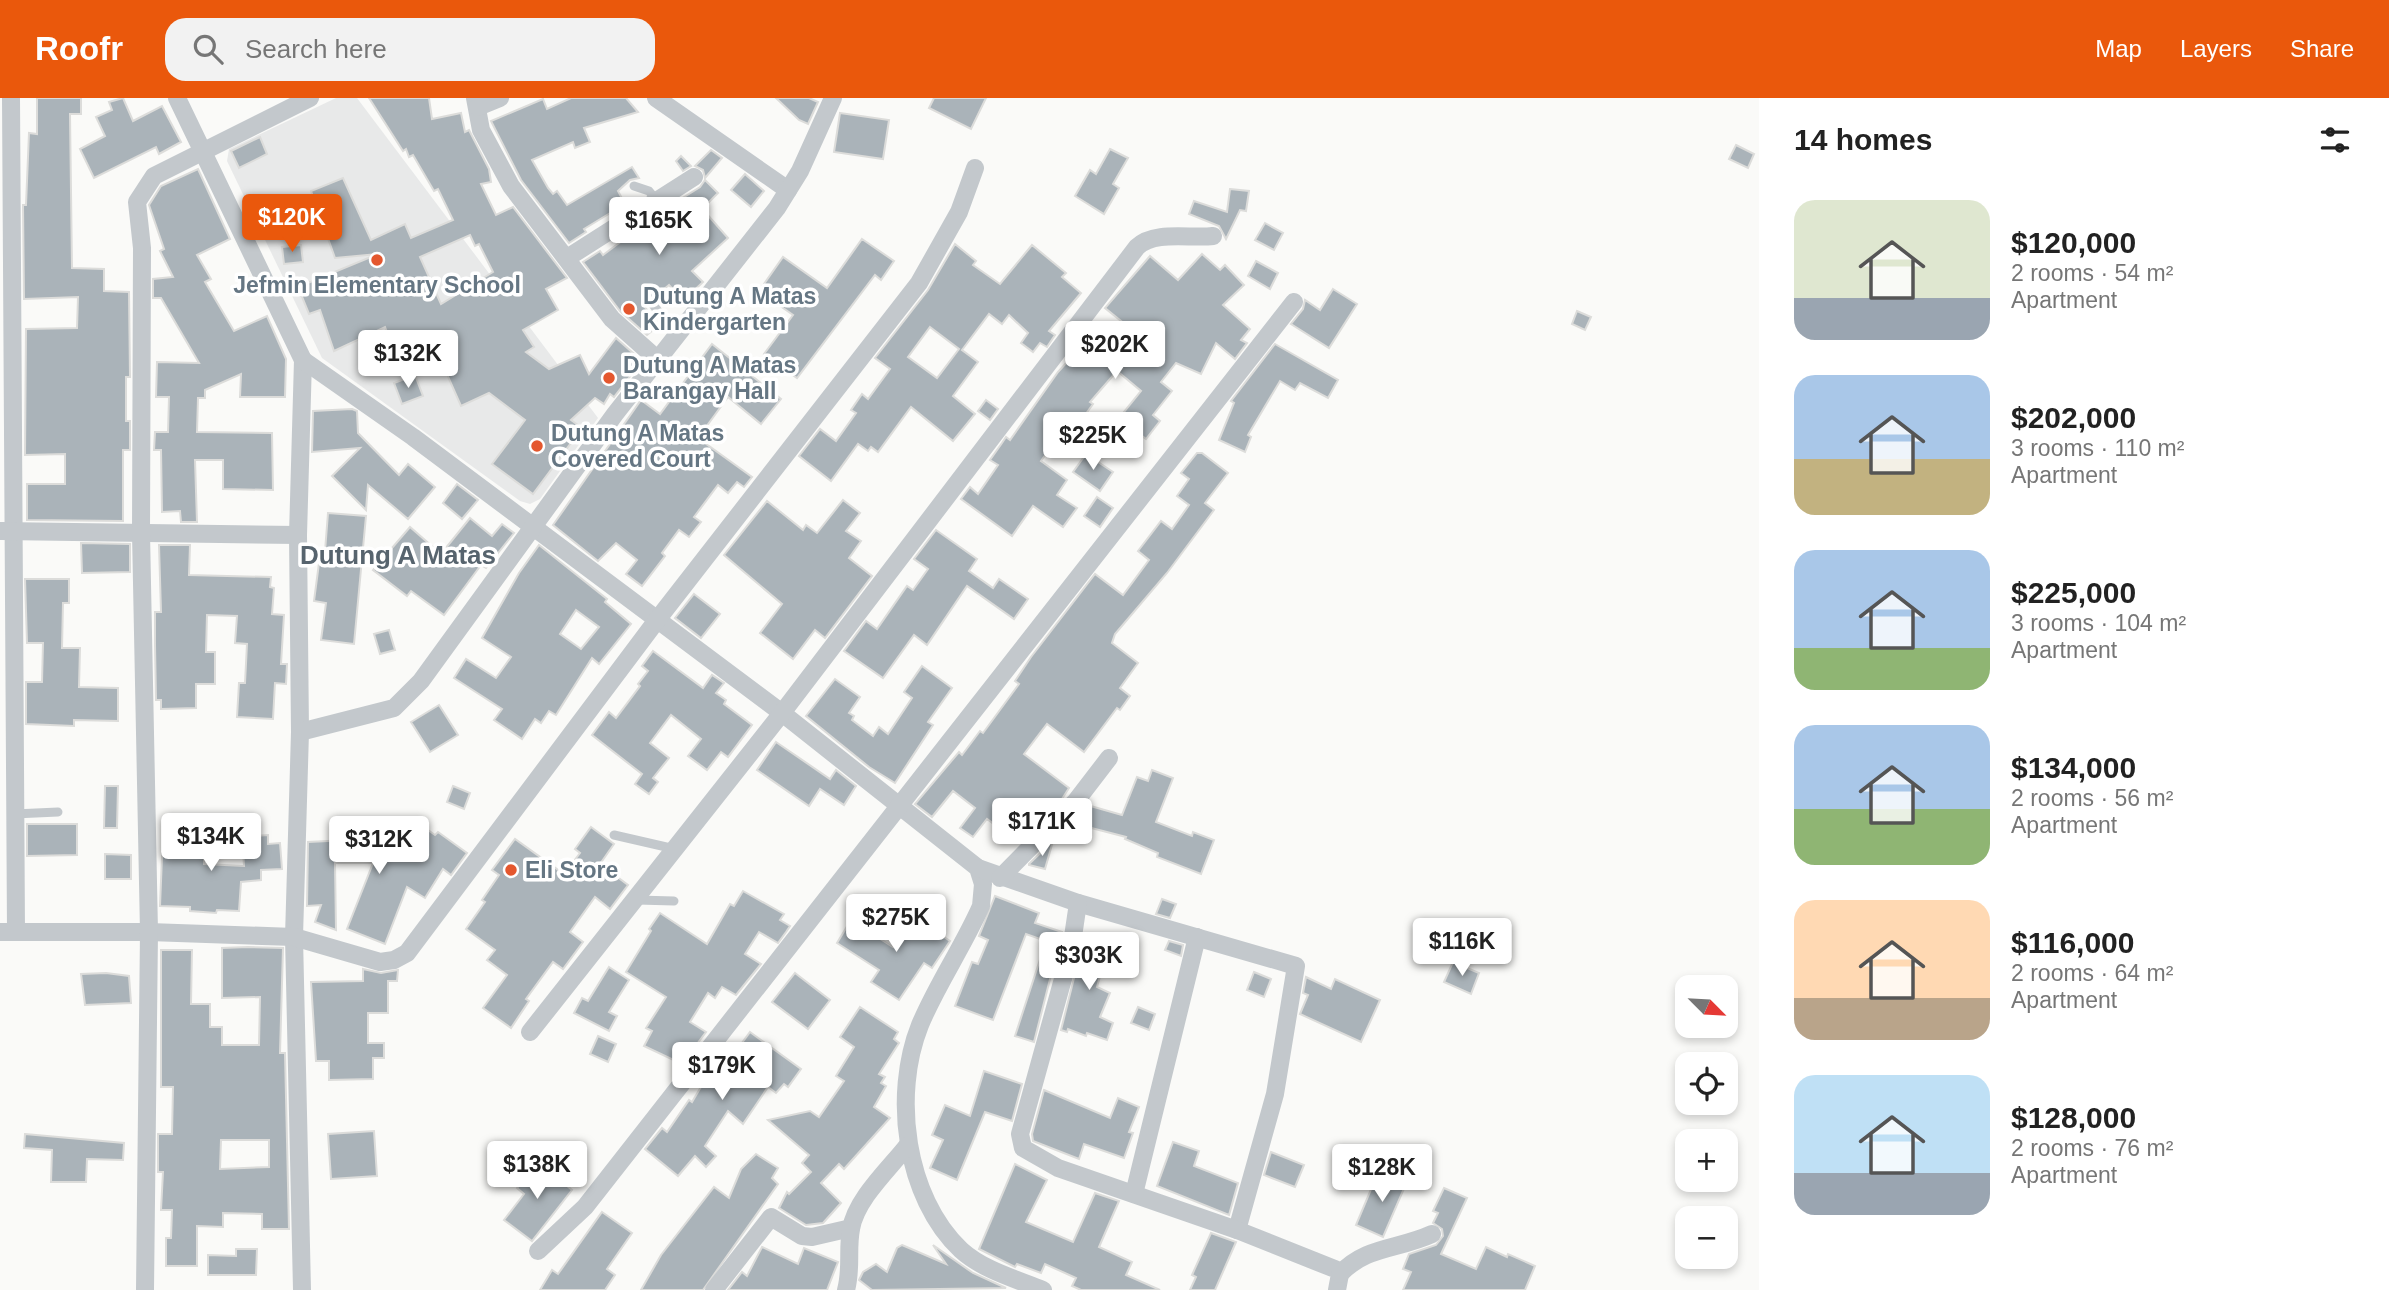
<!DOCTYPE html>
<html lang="en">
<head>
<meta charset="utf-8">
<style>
	body { margin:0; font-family:Helvetica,sans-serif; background:#f2f2f2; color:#222; height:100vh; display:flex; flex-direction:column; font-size:26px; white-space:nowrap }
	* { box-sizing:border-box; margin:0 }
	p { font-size:23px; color:#767676 }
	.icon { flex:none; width:38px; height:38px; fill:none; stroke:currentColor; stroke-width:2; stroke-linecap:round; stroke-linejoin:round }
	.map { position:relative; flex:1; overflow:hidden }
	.side { display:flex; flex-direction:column; background:#fff; width:630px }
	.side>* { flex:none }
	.needle { width:46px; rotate:114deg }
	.controls { position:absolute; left:1675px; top:877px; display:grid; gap:14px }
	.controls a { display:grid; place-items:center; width:63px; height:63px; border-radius:14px; background:#fff; box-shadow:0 4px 10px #0003; font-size:35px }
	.price { position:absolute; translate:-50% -60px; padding:0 16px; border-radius:7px; background:#fff; color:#222; font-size:23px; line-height:46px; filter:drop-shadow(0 2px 4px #0008) }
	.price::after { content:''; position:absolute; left:50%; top:42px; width:21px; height:16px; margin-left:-10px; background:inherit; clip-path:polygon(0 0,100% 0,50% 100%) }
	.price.on { background:#ea580c; color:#fff }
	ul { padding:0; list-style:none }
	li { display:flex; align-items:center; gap:21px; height:175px; padding:0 35px }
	li span { display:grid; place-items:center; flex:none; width:196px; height:140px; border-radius:21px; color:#555 }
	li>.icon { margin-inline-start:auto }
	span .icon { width:84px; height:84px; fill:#fffc; stroke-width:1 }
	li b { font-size:30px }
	h2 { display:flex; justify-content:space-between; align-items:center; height:84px; padding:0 35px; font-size:30px }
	header { display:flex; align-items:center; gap:42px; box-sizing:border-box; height:98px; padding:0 35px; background:#ea580c; color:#fff }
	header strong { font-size:33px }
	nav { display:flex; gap:38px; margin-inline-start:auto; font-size:24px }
	.search { width:490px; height:63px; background:#f2f2f2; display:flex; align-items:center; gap:18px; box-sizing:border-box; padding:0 24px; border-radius:21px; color:#767676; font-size:26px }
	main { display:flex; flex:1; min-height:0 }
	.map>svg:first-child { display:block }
	.built { fill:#e8e9e9 }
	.building { fill:#aab3b9; stroke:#dcdcda; stroke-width:2; fill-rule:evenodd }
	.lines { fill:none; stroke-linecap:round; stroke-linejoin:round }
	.lane { stroke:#c3c8cc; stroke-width:9 }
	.street { stroke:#c3c8cc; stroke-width:18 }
	.poi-dot { fill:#e4572e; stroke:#fff; stroke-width:2.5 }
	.labels { text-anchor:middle; stroke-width:7; stroke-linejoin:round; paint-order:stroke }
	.poi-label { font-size:23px; font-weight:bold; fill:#657683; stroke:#fff; text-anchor:start }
	.quarter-label { font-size:26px; font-weight:bold; fill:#57646e; stroke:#fff }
</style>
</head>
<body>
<header>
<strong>Roofr</strong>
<div class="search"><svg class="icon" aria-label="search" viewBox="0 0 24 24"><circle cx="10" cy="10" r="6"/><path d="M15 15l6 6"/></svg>Search here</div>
<nav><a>Map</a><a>Layers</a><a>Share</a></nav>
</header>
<main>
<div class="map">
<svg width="1759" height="1192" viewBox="0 0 1759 1192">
	<rect width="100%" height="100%" fill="#fafaf8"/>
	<polygon class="built" points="336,0 357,0 598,320 540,401 530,406 520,403 322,260 227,63 229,51"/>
	<g class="building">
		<polygon points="37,0 81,0 81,16 70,16 72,170 104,171 104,193 129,194 130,279 126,279 126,323 130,323 130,352 123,352 123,423 27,422 27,386 65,386 65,356 25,357 26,231 77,230 78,199 24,201 23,107 26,107 29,35 37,36"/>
		<polygon points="123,0 133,23 162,8 181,44 159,56 156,49 94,80 80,51 105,38 96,19 112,12 109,4"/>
		<path d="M369,0H429L432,21L461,15L465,34L469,32L489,71L491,84L481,86L496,117L513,109L567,180L546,191L558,212L523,232L534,249L526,254L549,271L580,257L589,276L616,240L642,263L614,299L610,296L604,306L595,300L571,322L582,330L533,396L492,366L525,322L489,295L461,308L438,256L401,270L385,229L334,253L320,212L309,216L298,189L378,156L335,160L311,93L343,80L371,142L405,126L411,140L453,122L438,91L434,93L413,57L409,59L406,51L403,53ZM470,137L475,148L479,146L493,174L441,206L420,159Z"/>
		<polygon points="571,0 626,0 638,14 584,30 590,44 575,50 573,44 532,62 548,90 553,96 557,93 567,107 632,69 639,80 630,82 618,93 625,106 584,131 586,134 569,145 521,82 491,23 543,1 547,11"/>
		<polygon points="776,0 809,0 818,4 808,26 799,22"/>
		<polygon points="934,0 986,0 971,31 929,10"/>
		<polygon points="840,15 889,22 883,61 834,54"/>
		<polygon points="260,39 267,56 239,70 231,53"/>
		<polygon points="1736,47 1754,56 1748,70 1729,61"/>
		<polygon points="1110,51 1128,60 1113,86 1119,90 1104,116 1075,98 1090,72 1096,76"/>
		<polygon points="711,52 722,60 705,80 703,72 695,68"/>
		<polygon points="681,58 691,68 683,73 676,63"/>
		<polygon points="198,71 230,141 197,157 211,181 205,184 234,233 267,218 286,261 285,299 240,299 241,276 205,292 205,300 198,300 197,334 272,335 273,392 223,391 223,362 195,362 197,424 181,424 180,413 162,414 161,352 154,352 155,334 168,334 169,299 156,299 157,264 199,265 161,200 153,200 153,181 173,179 160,153 164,151 149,107 161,88"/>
		<polygon points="745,76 764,93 751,109 731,92"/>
		<polygon points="705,82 718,95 704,109 705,114 728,140 692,173 703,184 683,203 669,187 655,199 647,200 644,208 659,227 647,237 620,213 583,164 600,153 603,157 627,139 625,136 700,89"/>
		<polygon points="1230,91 1249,93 1246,113 1240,112 1226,141 1219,128 1189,116 1194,103 1227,114"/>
		<polygon points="1265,125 1283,135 1274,152 1255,142"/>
		<polygon points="862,141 894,163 881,182 875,177 797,280 764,256 793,217 759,193 783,159 827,190"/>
		<path d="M955,146L976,163L973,167L1000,186L1032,147L1066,175L1062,179L1081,195L1049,233L1055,237L1047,249L1040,245L1033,254L1021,245L1028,235L1009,217L1002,226L989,216L962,252L978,264L953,298L975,316L953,343L911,309L878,354L871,349L868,353L858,346L831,383L799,358L820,331L836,343L856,315L851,312L862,296L868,301L890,271L875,260L928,192ZM930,229L959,251L937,280L908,259Z"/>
		<polygon points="301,147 303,164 284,166 282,149"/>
		<polygon points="1202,156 1220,172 1225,167 1244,187 1223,207 1250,231 1241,242 1247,245 1235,261 1216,245 1201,276 1176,265 1161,284 1172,293 1153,317 1160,323 1146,341 1119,320 1141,293 1117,273 1090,304 1093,306 1075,331 1064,323 1047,346 1051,349 1041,363 1067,382 1057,397 1077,410 1063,429 1033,408 1012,438 961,401 970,389 978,396 998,367 990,362 1002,345 1006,339 1010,342 1058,274 1089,240 1114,263 1137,236 1105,210 1150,158 1178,182"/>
		<polygon points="1256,163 1278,175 1270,191 1248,178"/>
		<polygon points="1333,191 1357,206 1329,250 1291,226 1303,211 1305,202 1320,212"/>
		<polygon points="1577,213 1591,219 1585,232 1572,226"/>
		<polygon points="712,246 781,301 761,326 728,299 698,340 752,379 744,389 737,384 728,395 718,387 694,419 701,424 689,439 679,432 662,455 665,458 642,488 626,476 637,462 616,445 598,463 553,427 641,302 660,316"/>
		<polygon points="1275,246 1338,282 1328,300 1300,285 1295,292 1280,283 1248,337 1251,339 1245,354 1219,342 1234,305 1231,303"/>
		<polygon points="415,277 423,298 402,306 394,285"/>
		<polygon points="986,302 998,311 990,322 978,313"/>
		<polygon points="352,311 357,313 358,335 399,377 408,366 435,389 408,421 368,387 366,412 332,378 360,350 312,354 313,313"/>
		<polygon points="1197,355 1202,355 1228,375 1205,405 1214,412 1167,475 1115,536 1112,545 1138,565 1120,590 1130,598 1120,612 1117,610 1084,654 1047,626 1024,656 1069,690 1062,701 1019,745 987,721 973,739 960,730 975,710 953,693 932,719 915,706 959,654 962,657 980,633 983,635 1019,586 1015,583 1031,559 1095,476 1123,497 1149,462 1138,453 1161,423 1172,431 1189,407 1177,398 1189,381 1181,375"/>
		<polygon points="1086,356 1113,374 1100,393 1073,374"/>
		<polygon points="457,386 478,402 462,421 443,405"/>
		<polygon points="1097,399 1113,410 1100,429 1084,418"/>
		<polygon points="843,402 860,415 846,433 861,443 849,460 872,478 825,540 815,532 793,561 760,535 782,506 724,457 767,403 803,432 806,427 817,435"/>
		<polygon points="328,415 366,418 354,546 321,542 326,505 314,503 319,465 324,466"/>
		<polygon points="470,420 492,438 502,426 514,435 486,470 481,467 444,517 411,493 407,498 373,472 410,429 441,456"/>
		<polygon points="936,432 977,461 969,473 993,490 999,481 1028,501 1014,521 967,488 927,547 914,537 883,580 844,553 866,523 877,531 907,488 913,492 928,471 914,461"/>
		<polygon points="81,445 130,446 130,474 82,475"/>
		<polygon points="159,447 190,447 189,477 271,479 270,489 274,490 272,516 284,517 281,566 287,566 286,586 275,585 273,621 237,619 239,585 245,585 247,546 235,545 237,518 207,517 206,554 215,554 215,586 196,586 196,610 161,611 161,602 156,602 155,547 155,514 161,514"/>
		<path d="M539,447L607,501L605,504L631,526L599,566L592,560L556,617L549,613L541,625L535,621L522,641L494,622L502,611L454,580L466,561L496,580L511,559L482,540L519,475ZM576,512L599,529L581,551L560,536Z"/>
		<polygon points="25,481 69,481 69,505 63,505 62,550 80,550 79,589 118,590 118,623 74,622 74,628 26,626 26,584 42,584 43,545 27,545"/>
		<polygon points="694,496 720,516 701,540 675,520"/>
		<polygon points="389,532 395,552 380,556 374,536"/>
		<polygon points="653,553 703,590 712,577 724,585 716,595 726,602 724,606 752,627 728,659 721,654 707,672 688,658 701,641 671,617 650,645 669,660 653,680 658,684 649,696 635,686 642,676 592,637 609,614 616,620 640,588 638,586 648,573 642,568"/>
		<polygon points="922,568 952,590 928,624 933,627 895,685 869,669 806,618 835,581 860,599 849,615 854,618 852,622 873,638 879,629 888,636 912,600 904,594"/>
		<polygon points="439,607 458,637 430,654 411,624"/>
		<polygon points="776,644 830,681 836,672 856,688 844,707 820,691 809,708 757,672"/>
		<polygon points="1152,672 1173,680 1156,724 1192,738 1193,734 1214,742 1201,776 1157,759 1158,755 1125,741 1126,739 1072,725 1067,744 1055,741 1087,707 1122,717 1137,679 1148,683"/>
		<polygon points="105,688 118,688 117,730 104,730"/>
		<polygon points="453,688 470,695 464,711 447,704"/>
		<polygon points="27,726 77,726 77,757 27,758"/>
		<polygon points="421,727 435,737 438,734 467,755 451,777 443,771 425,800 407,789 385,846 347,831 373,765 335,765 336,832 315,824 321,807 307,808 308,744 388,740 395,730 411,740"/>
		<polygon points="591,729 614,746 600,766 628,787 610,811 595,799 570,834 583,844 563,871 553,864 526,901 529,903 511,930 483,910 507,877 487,862 495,852 466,831 485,804 482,802 499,777 492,772 515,741 564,776 580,755 575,751"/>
		<polygon points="163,734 205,737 204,766 244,768 242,739 268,737 268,746 280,745 282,771 261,772 261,782 241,784 239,813 217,812 216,815 190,813 190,809 160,808"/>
		<polygon points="1053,743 1045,771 1029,767 1029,766"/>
		<polygon points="105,756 131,757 131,781 105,781"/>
		<polygon points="743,793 784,816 780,822 790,828 786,834 778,845 759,834 745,856 761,866 736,897 722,889 715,900 708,895 690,924 706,934 682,966 644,948 652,933 646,930 666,899 626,874 651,833 649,831 660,815 707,846 730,806 734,808"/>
		<polygon points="995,798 1039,815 1035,825 1062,834 1034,944 1015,938 1046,843 1026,836 993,922 955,908 972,864 978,866 988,842 979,838"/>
		<polygon points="1162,801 1176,806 1170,820 1156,816"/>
		<polygon points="913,818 950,843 932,870 924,865 899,902 871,884 879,872 837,845 851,822 893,849"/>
		<polygon points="1085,836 1110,843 1097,889 1110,895 1100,919 1113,925 1107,942 1087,935 1086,938 1068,931 1067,934 1061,932"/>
		<polygon points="1169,843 1183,847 1181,858 1165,852"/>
		<path d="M248,849L283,850L280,955H285L289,1131H262V1116L223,1115V1129L197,1128V1168H166V1140H171L172,1112H161L163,1074H158V1036H172L173,989H161V852H192L191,906H210V929H222V947H259L260,899L222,900V850ZM221,1042H269V1069L220,1071Z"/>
		<polygon points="1453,864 1479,875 1471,896 1444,884"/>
		<polygon points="609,869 629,882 609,914 617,918 609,933 574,915 582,900 588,903"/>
		<polygon points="363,871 381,875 398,872 397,883 388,883 388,915 368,915 368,945 384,945 384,960 373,960 373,981 329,982 329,963 316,963 311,884 363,883"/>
		<polygon points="1254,874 1271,881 1264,899 1247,892"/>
		<polygon points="106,875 129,878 131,905 85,907 81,876"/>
		<polygon points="795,875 830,902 808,931 772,904"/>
		<polygon points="1306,879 1331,891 1335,881 1380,902 1361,944 1300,916 1308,897 1303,895"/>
		<polygon points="860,909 898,934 894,941 899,945 879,976 885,979 881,985 886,988 874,1009 890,1020 844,1071 839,1066 821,1085 841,1105 823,1125 806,1127 779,1110 787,1094 789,1096 811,1074 802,1065 809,1057 768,1022 810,1013 819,1019 844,983 836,978 854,949 840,939"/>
		<polygon points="1138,909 1155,916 1149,932 1131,925"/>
		<polygon points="750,934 801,971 788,989 784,986 776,995 768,989 743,1026 728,1013 705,1048 716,1058 706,1069 695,1058 678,1078 645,1051 662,1030 667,1034 689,1002 692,1004 708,977 704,975 715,961 725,968"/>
		<polygon points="598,938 616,946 608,964 590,956"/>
		<polygon points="984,973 1022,986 1012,1023 985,1014 957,1082 930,1070 943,1042 932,1037 945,1007 970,1018"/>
		<polygon points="1044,992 1110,1020 1118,1000 1139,1009 1129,1034 1133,1035 1124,1060 1084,1046 1079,1061 1033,1043 1032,1036"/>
		<polygon points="374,1033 377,1078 331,1081 328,1036"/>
		<polygon points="25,1036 124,1045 123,1062 87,1061 86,1084 51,1084 52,1052 24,1050"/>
		<polygon points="1173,1044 1199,1053 1194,1068 1238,1085 1229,1117 1157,1088"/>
		<polygon points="1271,1054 1304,1067 1295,1089 1264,1077"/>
		<polygon points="756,1056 778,1070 772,1080 778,1086 703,1192 641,1192 661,1157 714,1089 729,1100 741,1071"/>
		<polygon points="538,1064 572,1092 532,1143 504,1122 524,1096 517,1090"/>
		<polygon points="1015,1066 1047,1082 1026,1124 1073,1144 1095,1095 1119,1103 1099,1149 1132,1164 1126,1177 1160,1192 1081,1192 1072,1188 1076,1180 1045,1166 1041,1175 1017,1166 1015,1169 979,1151"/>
		<polygon points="1392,1071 1409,1079 1383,1139 1356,1127 1374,1084 1384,1089"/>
		<polygon points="1444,1090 1467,1100 1441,1156 1476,1171 1486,1149 1507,1159 1508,1156 1535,1168 1525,1192 1403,1192 1411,1174 1403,1171 1409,1156 1436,1147 1443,1138 1442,1131 1433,1125 1438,1115 1433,1113"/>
		<polygon points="602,1114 632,1135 607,1171 615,1177 605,1192 540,1192 552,1172 558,1176"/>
		<polygon points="1211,1135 1236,1144 1215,1192 1190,1192 1196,1179 1192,1177"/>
		<polygon points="902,1147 946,1166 933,1147 973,1175 1006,1190 872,1192 859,1182 863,1174 876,1166 887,1174 897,1150"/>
		<polygon points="762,1149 798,1166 804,1150 838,1164 827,1192 728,1192 742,1174 747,1178"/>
		<polygon points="236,1151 257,1151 256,1177 208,1177 208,1157 236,1158"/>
	</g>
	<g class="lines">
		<g class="lane">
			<polyline points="634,88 649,93 657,103"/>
			<polyline points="652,205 675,237"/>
			<polyline points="14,716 58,714"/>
			<polyline points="614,737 675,751"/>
			<polyline points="637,802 674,803"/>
		</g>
		<g class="street">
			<polyline points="11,0 16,834"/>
			<polyline points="177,0 303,262 298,437 300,634 294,839 302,1192"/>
			<polyline points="475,0 481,32 511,88 612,221 657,261"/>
			<polyline points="656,0 788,92"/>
			<polyline points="478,9 500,0"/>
			<polyline points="567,160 694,79"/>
			<path d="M303,262L413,339L782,615L978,770L983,786L981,808C963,849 937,886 920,927C892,997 905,1099 961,1152C983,1172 1016,1181 1043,1192"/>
			<polyline points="1,433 298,437"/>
			<polyline points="300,634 394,610 421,583 615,316 777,110 800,73 833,0"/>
			<polyline points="978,770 1078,805 1296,868 1275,996 1237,1132"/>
			<polyline points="1000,780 1076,703 1109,660"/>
			<polyline points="1078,805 1071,852 1020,1036 1023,1050 1058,1070 1237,1132 1335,1171 1340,1176 1337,1192"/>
			<polyline points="0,834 149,834 294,839 380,864 394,862 407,855 657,522 919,185 959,114 975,70"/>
			<path d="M530,934L782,615L1137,149C1155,132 1191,141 1213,138"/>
			<polyline points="1134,1096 1197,839"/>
			<polyline points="538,1153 585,1109 1294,204"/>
			<path d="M1340,1176C1366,1148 1397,1152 1432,1136"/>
			<polyline points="145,1192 149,834 141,435 142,150 137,104 154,78 310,0"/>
			<polyline points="714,1192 771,1119 802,1138 812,1139 851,1130"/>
			<path d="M846,1192C852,1170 847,1152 851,1131C856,1101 889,1071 907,1048"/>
		</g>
	</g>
	<g class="poi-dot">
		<circle cx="377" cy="162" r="7"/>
		<circle cx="629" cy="211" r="7"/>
		<circle cx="609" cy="280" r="7"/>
		<circle cx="537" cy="348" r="7"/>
		<circle cx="511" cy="772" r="7"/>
	</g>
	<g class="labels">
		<g class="poi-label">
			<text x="377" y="195" text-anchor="middle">Jefmin Elementary School</text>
			<text x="643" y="206">Dutung A Matas<tspan x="643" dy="26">Kindergarten</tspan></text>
			<text x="623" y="275">Dutung A Matas<tspan x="623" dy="26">Barangay Hall</tspan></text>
			<text x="551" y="343">Dutung A Matas<tspan x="551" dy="26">Covered Court</tspan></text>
			<text x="525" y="780">Eli Store</text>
		</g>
		<g class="quarter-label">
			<text x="398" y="466">Dutung A Matas</text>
		</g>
	</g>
</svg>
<div class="controls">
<a><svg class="needle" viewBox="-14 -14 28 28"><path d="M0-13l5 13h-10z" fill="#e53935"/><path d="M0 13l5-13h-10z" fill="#767676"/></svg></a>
<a><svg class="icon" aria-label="locate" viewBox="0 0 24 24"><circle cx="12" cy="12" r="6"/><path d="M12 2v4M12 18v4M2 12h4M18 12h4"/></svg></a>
<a>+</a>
<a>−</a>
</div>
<b class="price on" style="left:292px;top:156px">$120K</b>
<b class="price" style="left:659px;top:159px">$165K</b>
<b class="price" style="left:1115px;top:283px">$202K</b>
<b class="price" style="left:408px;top:292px">$132K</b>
<b class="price" style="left:1093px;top:374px">$225K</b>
<b class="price" style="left:1042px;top:760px">$171K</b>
<b class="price" style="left:211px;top:775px">$134K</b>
<b class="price" style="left:379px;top:778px">$312K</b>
<b class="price" style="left:896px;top:856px">$275K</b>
<b class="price" style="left:1462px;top:880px">$116K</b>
<b class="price" style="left:1089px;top:894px">$303K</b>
<b class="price" style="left:722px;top:1004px">$179K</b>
<b class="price" style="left:537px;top:1103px">$138K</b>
<b class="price" style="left:1382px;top:1106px">$128K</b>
</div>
<section class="side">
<h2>14 homes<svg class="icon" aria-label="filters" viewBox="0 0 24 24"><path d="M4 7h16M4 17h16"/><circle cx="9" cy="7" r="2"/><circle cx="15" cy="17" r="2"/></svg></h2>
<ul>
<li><span style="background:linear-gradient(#dfe7d0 70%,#9aa5b1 0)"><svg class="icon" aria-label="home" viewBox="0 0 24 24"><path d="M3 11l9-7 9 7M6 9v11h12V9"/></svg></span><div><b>$120,000</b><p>2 rooms · 54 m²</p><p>Apartment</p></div></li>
<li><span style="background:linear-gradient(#a9c7e8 60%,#c2b280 0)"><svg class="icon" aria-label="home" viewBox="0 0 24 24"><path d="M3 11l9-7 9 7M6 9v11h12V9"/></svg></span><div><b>$202,000</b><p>3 rooms · 110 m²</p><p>Apartment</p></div></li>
<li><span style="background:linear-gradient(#a9c7e8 70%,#8fb573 0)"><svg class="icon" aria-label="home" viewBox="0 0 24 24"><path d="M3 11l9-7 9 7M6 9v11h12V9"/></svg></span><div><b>$225,000</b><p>3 rooms · 104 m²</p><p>Apartment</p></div></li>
<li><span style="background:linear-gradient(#a9c7e8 60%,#8fb573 0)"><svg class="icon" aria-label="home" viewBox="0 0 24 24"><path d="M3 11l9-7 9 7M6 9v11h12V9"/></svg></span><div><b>$134,000</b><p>2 rooms · 56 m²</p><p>Apartment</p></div></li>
<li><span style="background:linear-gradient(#ffd9b3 70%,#b9a48a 0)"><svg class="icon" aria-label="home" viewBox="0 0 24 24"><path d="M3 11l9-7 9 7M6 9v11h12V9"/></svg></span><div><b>$116,000</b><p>2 rooms · 64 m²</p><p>Apartment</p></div></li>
<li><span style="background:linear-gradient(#bfe0f5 70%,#9aa5b1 0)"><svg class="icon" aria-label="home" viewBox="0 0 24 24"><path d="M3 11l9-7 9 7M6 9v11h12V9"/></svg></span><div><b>$128,000</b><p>2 rooms · 76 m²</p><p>Apartment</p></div></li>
</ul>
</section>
</main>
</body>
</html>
